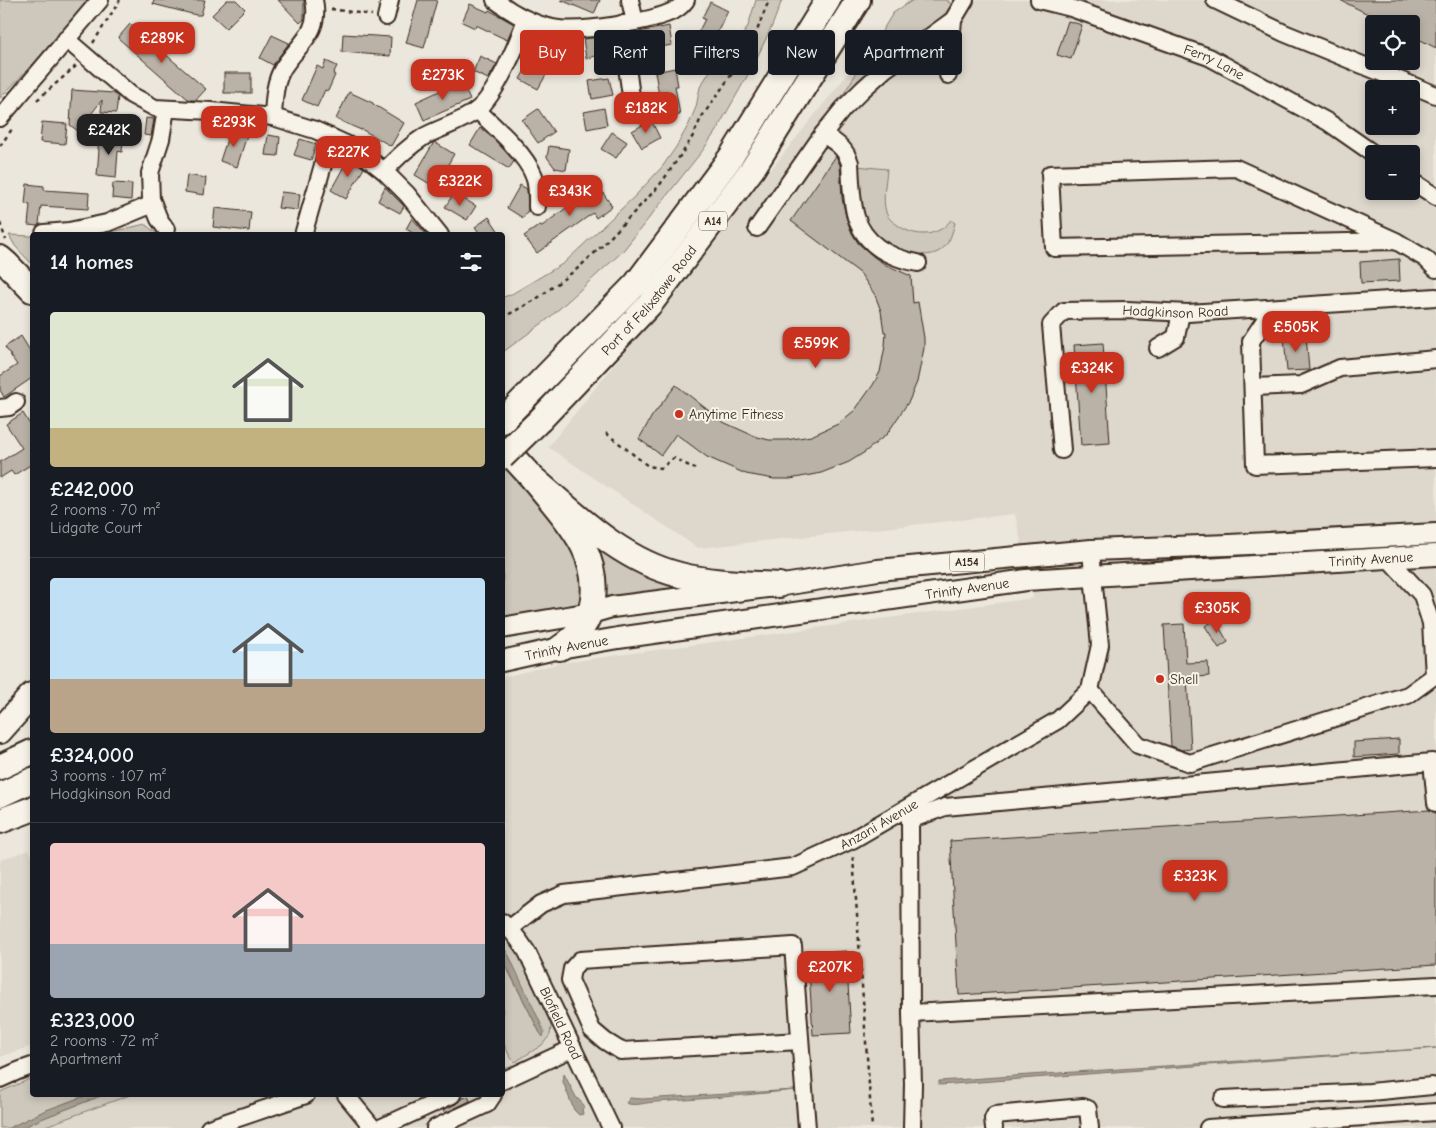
<!DOCTYPE html>
<html lang="en">
<head>
<meta charset="utf-8">
<style>
	body { margin:0; font-family:"Comic Neue",sans-serif; background:#242831; color:#f1f3f6; height:100vh; display:flex; flex-direction:column; font-size:19px; white-space:nowrap }
	* { box-sizing:border-box; margin:0 }
	p { font-size:16px; color:#9ea1a6 }
	.icon { flex:none; width:28px; height:28px; fill:none; stroke:currentColor; stroke-width:2; stroke-linecap:round; stroke-linejoin:round }
	.map { position:relative; flex:1; overflow:hidden }
	.side { position:absolute; left:30px; top:232px; width:475px; height:865px; display:flex; flex-direction:column; background:#171b24; border-radius:5px; box-shadow:0 2px 8px #0003 }
	.side>* { flex:none }
	.guide { position:absolute; left:520px; top:30px; width:475px; height:45px; display:flex; gap:10px }
	.tools { position:absolute; left:1365px; top:15px; display:grid; gap:10px }
	.tools a { display:grid; place-items:center; width:55px; height:55px; border-radius:5px; background:#171b24; box-shadow:0 2px 8px #0003; font-size:25px }
	.price { position:absolute; translate:-50% -42px; padding:0 11px; border-radius:10px; background:#c8321e; color:#fff; font-size:16px; line-height:32px; filter:drop-shadow(0 1px 2px #0008) }
	.price::after { content:''; position:absolute; left:50%; top:30px; width:15px; height:11px; margin-left:-8px; background:inherit; clip-path:polygon(0 0,100% 0,50% 100%) }
	.price.selected { background:#222; color:#fff }
	ul { padding:0; list-style:none }
	li { display:grid; align-content:center; gap:10px; height:265px; padding:0 20px }
	li+li { border-top:1px solid #363941 }
	li span { display:grid; place-items:center; height:155px; border-radius:5px; color:#555 }
	li>.icon { margin-inline-start:auto }
	span .icon { width:90px; height:90px; fill:#fffc; stroke-width:1 }
	li b { font-size:21px }
	h2 { display:flex; justify-content:space-between; align-items:center; height:60px; padding:0 20px; font-size:21px }
	.pill { padding:0 18px; border-radius:5px; background:#171b24; box-shadow:0 2px 8px #0003; font-size:18px; line-height:45px }
	.pill.selected { background:#c8321e; color:#fff }
	.map>svg:first-child { display:block }
	.built { fill:#ddd7cc; fill-rule:evenodd }
	.green { fill:#cec8bc; stroke:#84796d }
	.water { fill:#a89f93; stroke:#7c7064 }
	.building { fill:#bab2a7; stroke:#3b2a1e }
	.lines { fill:none; stroke-linecap:round; stroke-linejoin:round }
	.minor-casing { stroke:#3b2a1e; stroke-width:20 }
	.major-casing { stroke:#3b2a1e; stroke-width:24 }
	.highway-casing { stroke:#3b2a1e; stroke-width:28 }
	.path { stroke:#3b2a1e; stroke-width:2.5; stroke-dasharray:4 4; stroke-linecap:butt }
	.minor { stroke:#f7f3e8; stroke-width:16 }
	.major { stroke:#f7f3e8; stroke-width:20 }
	.highway { stroke:#f7f3e8; stroke-width:24 }
	.highway-bridge-casing { stroke:#3b2a1e; stroke-width:28; stroke-linecap:butt }
	.highway-bridge { stroke:#f7f3e8; stroke-width:24 }
	.poi-dot { fill:#c8321e; stroke:#f7f3e8; stroke-width:2 }
	.labels { text-anchor:middle; stroke-width:4; stroke-linejoin:round; paint-order:stroke }
	.shield { fill:#f7f3e8; stroke:#73665b; stroke-width:1 }
	.shield-label { font-size:12px; font-weight:bold; fill:#3b2a1e }
	.street-label { font-size:14px; fill:#3b2a1e; stroke:#f7f3e8 }
	.poi-label { font-size:14px; fill:#3b2a1e; stroke:#f7f3e8; text-anchor:start }
</style>
</head>
<body>
<div class="map">
<svg width="1436" height="1128" viewBox="0 0 1436 1128">
	<rect width="100%" height="100%" fill="#ece7dc"/>
	<filter id="ink" filterUnits="userSpaceOnUse"><feTurbulence type="fractalNoise" baseFrequency=".02" numOctaves="2"/><feDisplacementMap in="SourceGraphic" scale="10" xChannelSelector="R" yChannelSelector="G"/><feConvolveMatrix kernelMatrix="1 2 1 2 8 2 1 2 1" color-interpolation-filters="sRGB"/></filter>
	<g filter="url(#ink)">
		<g class="built">
			<path d="M907,0H1436V1128H40L130,1095H502L503,1042L510,1057L515,1062L538,1048L550,1035L508,941L503,937V677L561,663L1033,598L1015,514L698,548L548,447ZM1374,24H1411V61H1374ZM1374,89H1411V126H1374ZM1374,154H1411V191H1374Z"/>
			<polygon points="29,850 32,856 32,1046 0,1057 0,862 2,859"/>
		</g>
		<g class="green">
			<polygon points="0,0 89,0 89,7 0,98"/>
			<polygon points="756,0 782,0 772,26 753,66 716,131 703,150 622,252 548,319 503,352 503,297 510,295 564,263 635,196 662,167 676,147 689,124 696,107 700,87 710,71 712,67 723,60 729,54 742,37 748,26"/>
			<polygon points="913,0 948,0 948,2 952,4 948,11 851,100 843,95 893,13"/>
			<path d="M856,166L887,169C886,182 882,199 886,212C888,219 893,222 899,226C916,238 938,237 951,220L955,223C952,233 950,243 941,250C922,264 881,245 869,227C860,212 859,184 856,166Z"/>
			<polygon points="145,224 158,235 99,235"/>
			<polygon points="9,235 32,236 32,264 15,246"/>
			<path d="M508,468C541,506 593,553 581,609L503,621L502,473Z"/>
			<polygon points="594,546 603,551 615,561 655,580 673,586 677,592 601,605"/>
			<polygon points="503,937 508,941 519,956 548,1016 551,1027 550,1035 542,1045 515,1062 510,1057 503,1042 502,959 540,1033 510,958 503,946"/>
			<polygon points="32,1078 32,1095 87,1095 44,1111 9,1128 0,1128 0,1092"/>
			<polygon points="103,1095 130,1095 40,1128 22,1128 41,1119"/>
		</g>
		<g class="water">
			<polygon points="503,946 510,958 540,1022 544,1032 543,1037 540,1033 503,959"/>
			<polygon points="1436,1048 939,1085 939,1081"/>
			<polygon points="564,1074 576,1097 585,1106 582,1109 583,1114 579,1115 574,1110 563,1082"/>
			<path d="M795,1090C749,1095 703,1099 656,1102C646,1102 635,1107 626,1103L630,1098L642,1099Z"/>
			<polygon points="87,1095 103,1095 41,1119 22,1128 9,1128 44,1111"/>
		</g>
		<g class="building">
			<polygon points="154,0 205,0 201,15 196,15 153,4"/>
			<polygon points="227,0 236,0 245,9 226,28 212,15"/>
			<polygon points="278,0 304,0 304,19 300,23"/>
			<polygon points="418,0 437,0 424,48 406,43"/>
			<polygon points="561,0 600,0 594,14"/>
			<polygon points="1340,0 1436,0 1436,48 1411,35 1411,24 1388,24"/>
			<polygon points="710,2 728,11 715,37 718,38 711,54 692,45 705,19 702,18"/>
			<polygon points="470,4 488,12 489,10 514,24 507,40 476,25 475,28 462,22"/>
			<polygon points="1068,21 1082,25 1071,59 1057,55"/>
			<polygon points="130,24 206,89 196,100 189,100 118,38"/>
			<polygon points="669,26 672,45 642,50 639,32"/>
			<polygon points="343,34 391,37 390,56 342,52"/>
			<polygon points="272,35 289,43 273,65 260,58"/>
			<polygon points="545,36 550,38 563,45 538,89 520,79"/>
			<polygon points="609,36 612,53 586,58 583,39"/>
			<polygon points="480,56 497,64 488,79 473,72"/>
			<polygon points="326,61 337,66 333,74 335,75 328,91 325,90 317,107 302,100 317,66 323,69"/>
			<polygon points="675,68 678,86 675,86 680,115 661,118 658,101 660,101 655,72"/>
			<rect x="224" y="73" width="27" height="20"/>
			<polygon points="609,78 613,95 592,99 589,81"/>
			<polygon points="461,81 470,100 424,120 416,102"/>
			<polygon points="72,90 113,93 118,97 116,113 101,112 102,100 78,131 70,125"/>
			<polygon points="349,92 373,103 373,104 404,123 391,146 361,129 361,130 336,119"/>
			<polygon points="604,108 607,125 587,129 584,112"/>
			<polygon points="538,109 554,132 538,143 522,120"/>
			<polygon points="146,118 154,119 151,136 144,135"/>
			<polygon points="651,120 660,138 642,148 632,131"/>
			<polygon points="42,122 67,124 65,144 40,142"/>
			<polygon points="480,128 494,139 514,161 509,169 470,145"/>
			<polygon points="230,130 247,135 237,167 220,161"/>
			<polygon points="612,132 627,142 616,158 601,149"/>
			<polygon points="268,135 280,137 278,156 265,155"/>
			<polygon points="99,137 123,139 122,152 118,151 116,178 97,176 99,149 98,149"/>
			<polygon points="300,139 316,144 311,160 294,155"/>
			<polygon points="434,142 454,154 435,187 415,175"/>
			<polygon points="549,146 569,149 566,170 555,168 547,157"/>
			<polygon points="836,156 840,165 842,198 846,217 852,233 858,243 874,257 886,265 911,276 913,303 918,302 924,338 924,348 917,382 909,401 887,434 865,452 849,462 821,473 790,479 774,479 746,474 707,457 676,434 661,455 639,439 652,416 676,385 723,422 754,436 769,440 786,440 811,436 838,424 855,410 873,385 880,372 885,346 886,332 884,332 881,311 875,295 860,273 791,221"/>
			<polygon points="349,157 364,168 346,199 331,190"/>
			<polygon points="187,175 206,178 204,195 185,192"/>
			<polygon points="594,180 612,206 596,218 593,213 537,253 524,236 540,225 542,226 581,197 578,192"/>
			<polygon points="113,183 132,184 131,200 112,198"/>
			<polygon points="27,184 44,186 44,190 89,193 88,209 41,206 39,224 38,226 28,225 30,205 25,204"/>
			<polygon points="520,185 527,189 528,210 523,218 507,208"/>
			<polygon points="385,187 404,206 400,213 378,201"/>
			<polygon points="281,192 300,194 298,210 278,208"/>
			<polygon points="454,193 476,206 467,220 445,207"/>
			<polygon points="215,208 251,212 249,231 213,227"/>
			<polygon points="489,217 501,235 481,235 475,227"/>
			<polygon points="412,218 426,234 425,235 416,235 406,229"/>
			<polygon points="1399,259 1400,281 1361,283 1360,262"/>
			<polygon points="1306,335 1309,370 1287,371 1284,336"/>
			<polygon points="21,336 32,354 32,378 4,397 0,390 0,376 17,365 5,347"/>
			<polygon points="1103,343 1110,443 1081,445 1074,345"/>
			<polygon points="23,413 32,428 32,464 14,475 11,471 0,478 0,462 22,448 6,424"/>
			<polygon points="1215,620 1228,642 1219,648 1205,626"/>
			<polygon points="1184,624 1186,663 1208,662 1209,676 1187,678 1191,749 1182,750 1171,746 1164,625"/>
			<polygon points="1399,739 1399,754 1354,757 1354,742"/>
			<polygon points="1430,810 1436,813 1436,965 959,995 950,841"/>
			<polygon points="846,951 851,1033 813,1035 808,954"/>
			<polygon points="468,1096 470,1101 445,1113 443,1110 456,1104 461,1099"/>
		</g>
		<g class="lines">
			<g class="minor-casing">
				<g id="minor">
					<path d="M495,0C512,13 532,24 553,28C578,33 653,22 675,10C679,8 683,4 686,0"/>
					<polyline points="630,0 635,22"/>
					<path id="s1" d="M1039,0L1071,8L1209,57L1328,122L1374,154"/>
					<polyline points="1215,0 1284,33 1436,95"/>
					<polyline points="386,17 390,0"/>
					<polyline points="621,24 631,96"/>
					<polyline points="66,39 131,95 155,108 211,111 273,117 315,130 346,144 361,153 384,171 407,194 440,235"/>
					<polyline points="948,75 953,20"/>
					<polyline points="166,109 161,139 150,173 151,199 159,219 166,229"/>
					<path d="M477,110C495,127 525,153 534,176C538,186 537,197 537,207"/>
					<path d="M273,117C274,101 274,83 283,68C298,44 321,33 314,0"/>
					<polyline points="0,118 100,0"/>
					<path d="M823,134C836,143 845,147 850,163C851,181 851,200 856,217C865,246 891,258 918,263"/>
					<path d="M384,171C397,158 409,146 425,136C442,127 462,122 477,110C496,95 518,43 526,19"/>
					<polyline points="1411,180 1436,197"/>
					<polyline points="757,228 823,134 843,109 863,89 884,70 953,20 965,0"/>
					<polyline points="44,233 69,231 107,223 153,204"/>
					<polyline points="303,235 331,137"/>
					<polyline points="1396,241 1054,248 1050,174 1236,168 1396,241 1426,259 1436,269"/>
					<polyline points="1273,308 1251,341 1255,465 1436,458"/>
					<polyline points="1158,348 1176,337 1181,313"/>
					<polyline points="1253,387 1301,385 1340,368 1436,359"/>
					<polyline points="0,408 9,407 16,402"/>
					<path id="s2" d="M1062,450L1051,325L1064,311L1127,310L1188,313L1436,297"/>
					<polyline points="1090,690 1138,745 1190,763 1408,695 1434,676 1431,623 1422,595 1388,558"/>
					<path id="s3" d="M502,922C513,931 520,941 527,952L611,1128"/>
					<path id="s4" d="M510,928L541,904L564,894L793,867L852,840L1058,720L1090,690L1100,645L1094,586L1091,550"/>
					<polyline points="911,1013 1436,985"/>
					<polyline points="800,1041 621,1051 605,1041 592,1030 570,980 572,969 580,960 793,946 807,1128"/>
					<polyline points="0,1079 18,1071 32,1066"/>
					<polyline points="502,1081 573,1048"/>
					<polyline points="346,1095 373,1128"/>
					<polyline points="1223,1099 1370,1092 1432,1086"/>
					<polyline points="209,1128 306,1095"/>
					<polyline points="380,1128 452,1095"/>
					<polyline points="435,1128 487,1104 493,1095"/>
					<polyline points="912,1128 913,1084 911,1013 910,820 945,807 1432,762 1436,803"/>
					<polyline points="994,1128 993,1119 995,1115 1083,1107 1088,1109 1090,1128"/>
					<polyline points="1208,1128 1436,1112"/>
				</g>
			</g>
			<g class="major-casing">
				<g id="major">
					<polyline points="502,628 591,613 612,607 783,585 878,570 1091,550 1229,545 1436,534"/>
					<path id="s5" d="M502,661L560,648L618,638L1026,580L1436,555"/>
				</g>
			</g>
			<g class="highway-casing">
				<g id="highway">
					<polyline points="0,258 7,264 32,290"/>
					<path id="s6" d="M540,420L651,303L753,168L858,0"/>
					<polyline points="502,421 636,284 731,157 828,0"/>
					<path d="M502,446C520,464 537,483 553,503C576,531 598,560 593,599C590,622 579,635 560,648"/>
					<path d="M534,479C577,516 622,561 680,575C712,583 746,583 779,585"/>
					<polyline points="0,731 32,695"/>
					<polyline points="0,767 32,752"/>
					<polyline points="0,795 32,780"/>
					<polyline points="0,821 32,809"/>
				</g>
			</g>
			<g class="path">
				<polyline points="331,9 372,15"/>
				<polyline points="93,43 120,0"/>
				<polyline points="37,100 76,66"/>
				<polyline points="0,146 12,129"/>
				<polyline points="0,223 6,240"/>
				<polyline points="502,318 535,300 577,269 601,247 659,186 685,149 694,134 701,118 743,58 753,41 769,0"/>
				<polyline points="606,433 648,466 661,468 674,458 695,469"/>
				<polyline points="853,857 872,1128"/>
			</g>
			<use href="#minor" class="minor"/>
			<use href="#major" class="major"/>
			<use href="#highway" class="highway"/>
			<g class="highway-bridge-casing">
				<polyline id="highway-bridge" points="502,457 540,420"/>
			</g>
			<use href="#highway-bridge" class="highway-bridge"/>
		</g>
	</g>
	<g class="poi-dot">
		<circle cx="679" cy="414" r="5"/>
		<circle cx="1160" cy="679" r="5"/>
	</g>
	<g class="labels">
		<g class="shield">
			<rect x="699" y="211.5" width="28" height="19" rx="4"/>
			<rect x="949.5" y="552.5" width="35" height="19" rx="4"/>
		</g>
		<g class="shield-label">
			<text x="713" y="225">A14</text>
			<text x="967" y="566">A154</text>
		</g>
		<g class="street-label">
			<text dy="5" stroke="none"><textPath href="#s1" startOffset="186">Ferry Lane</textPath></text>
			<text dy="5" stroke="none"><textPath href="#s6" startOffset="162">Port of Felixstowe Road</textPath></text>
			<text dy="5" stroke="none"><textPath href="#s2" startOffset="256">Hodgkinson Road</textPath></text>
			<text dy="5" stroke="none"><textPath href="#s5" startOffset="876">Trinity Avenue</textPath></text>
			<text dy="5" stroke="none"><textPath href="#s5" startOffset="471">Trinity Avenue</textPath></text>
			<text dy="5" stroke="none"><textPath href="#s5" startOffset="66">Trinity Avenue</textPath></text>
			<text dy="5" stroke="none"><textPath href="#s4" startOffset="391">Anzani Avenue</textPath></text>
			<text dy="5" stroke="none"><textPath href="#s3" startOffset="118">Blofield Road</textPath></text>
		</g>
		<g class="poi-label">
			<text x="689" y="419">Anytime Fitness</text>
			<text x="1170" y="684">Shell</text>
		</g>
	</g>
</svg>
<div class="tools">
<a><svg class="icon" aria-label="locate" viewBox="0 0 24 24"><circle cx="12" cy="12" r="6"/><path d="M12 2v4M12 18v4M2 12h4M18 12h4"/></svg></a>
<a>+</a>
<a>−</a>
</div>
<b class="price" style="left:162px;top:64px">£289K</b>
<b class="price" style="left:443px;top:101px">£273K</b>
<b class="price" style="left:646px;top:134px">£182K</b>
<b class="price" style="left:234px;top:148px">£293K</b>
<b class="price selected" style="left:109px;top:156px">£242K</b>
<b class="price" style="left:348px;top:178px">£227K</b>
<b class="price" style="left:460px;top:207px">£322K</b>
<b class="price" style="left:570px;top:217px">£343K</b>
<b class="price" style="left:1296px;top:353px">£505K</b>
<b class="price" style="left:816px;top:369px">£599K</b>
<b class="price" style="left:1092px;top:394px">£324K</b>
<b class="price" style="left:1217px;top:634px">£305K</b>
<b class="price" style="left:1195px;top:902px">£323K</b>
<b class="price" style="left:830px;top:993px">£207K</b>
<div class="guide">
<a class="pill selected">Buy</a>
<a class="pill">Rent</a>
<a class="pill">Filters</a>
<a class="pill">New</a>
<a class="pill">Apartment</a>
</div>
<section class="side">
<h2>14 homes<svg class="icon" aria-label="filters" viewBox="0 0 24 24"><path d="M4 7h16M4 17h16"/><circle cx="9" cy="7" r="2"/><circle cx="15" cy="17" r="2"/></svg></h2>
<ul>
<li><span style="background:linear-gradient(#dfe7d0 75%,#c2b280 0)"><svg class="icon" aria-label="home" viewBox="0 0 24 24"><path d="M3 11l9-7 9 7M6 9v11h12V9"/></svg></span><div><b>£242,000</b><p>2 rooms · 70 m²</p><p>Lidgate Court</p></div></li>
<li><span style="background:linear-gradient(#bfe0f5 65%,#b9a48a 0)"><svg class="icon" aria-label="home" viewBox="0 0 24 24"><path d="M3 11l9-7 9 7M6 9v11h12V9"/></svg></span><div><b>£324,000</b><p>3 rooms · 107 m²</p><p>Hodgkinson Road</p></div></li>
<li><span style="background:linear-gradient(#f6c9c9 65%,#9aa5b1 0)"><svg class="icon" aria-label="home" viewBox="0 0 24 24"><path d="M3 11l9-7 9 7M6 9v11h12V9"/></svg></span><div><b>£323,000</b><p>2 rooms · 72 m²</p><p>Apartment</p></div></li>
</ul>
</section>
</div>
</body>
</html>
